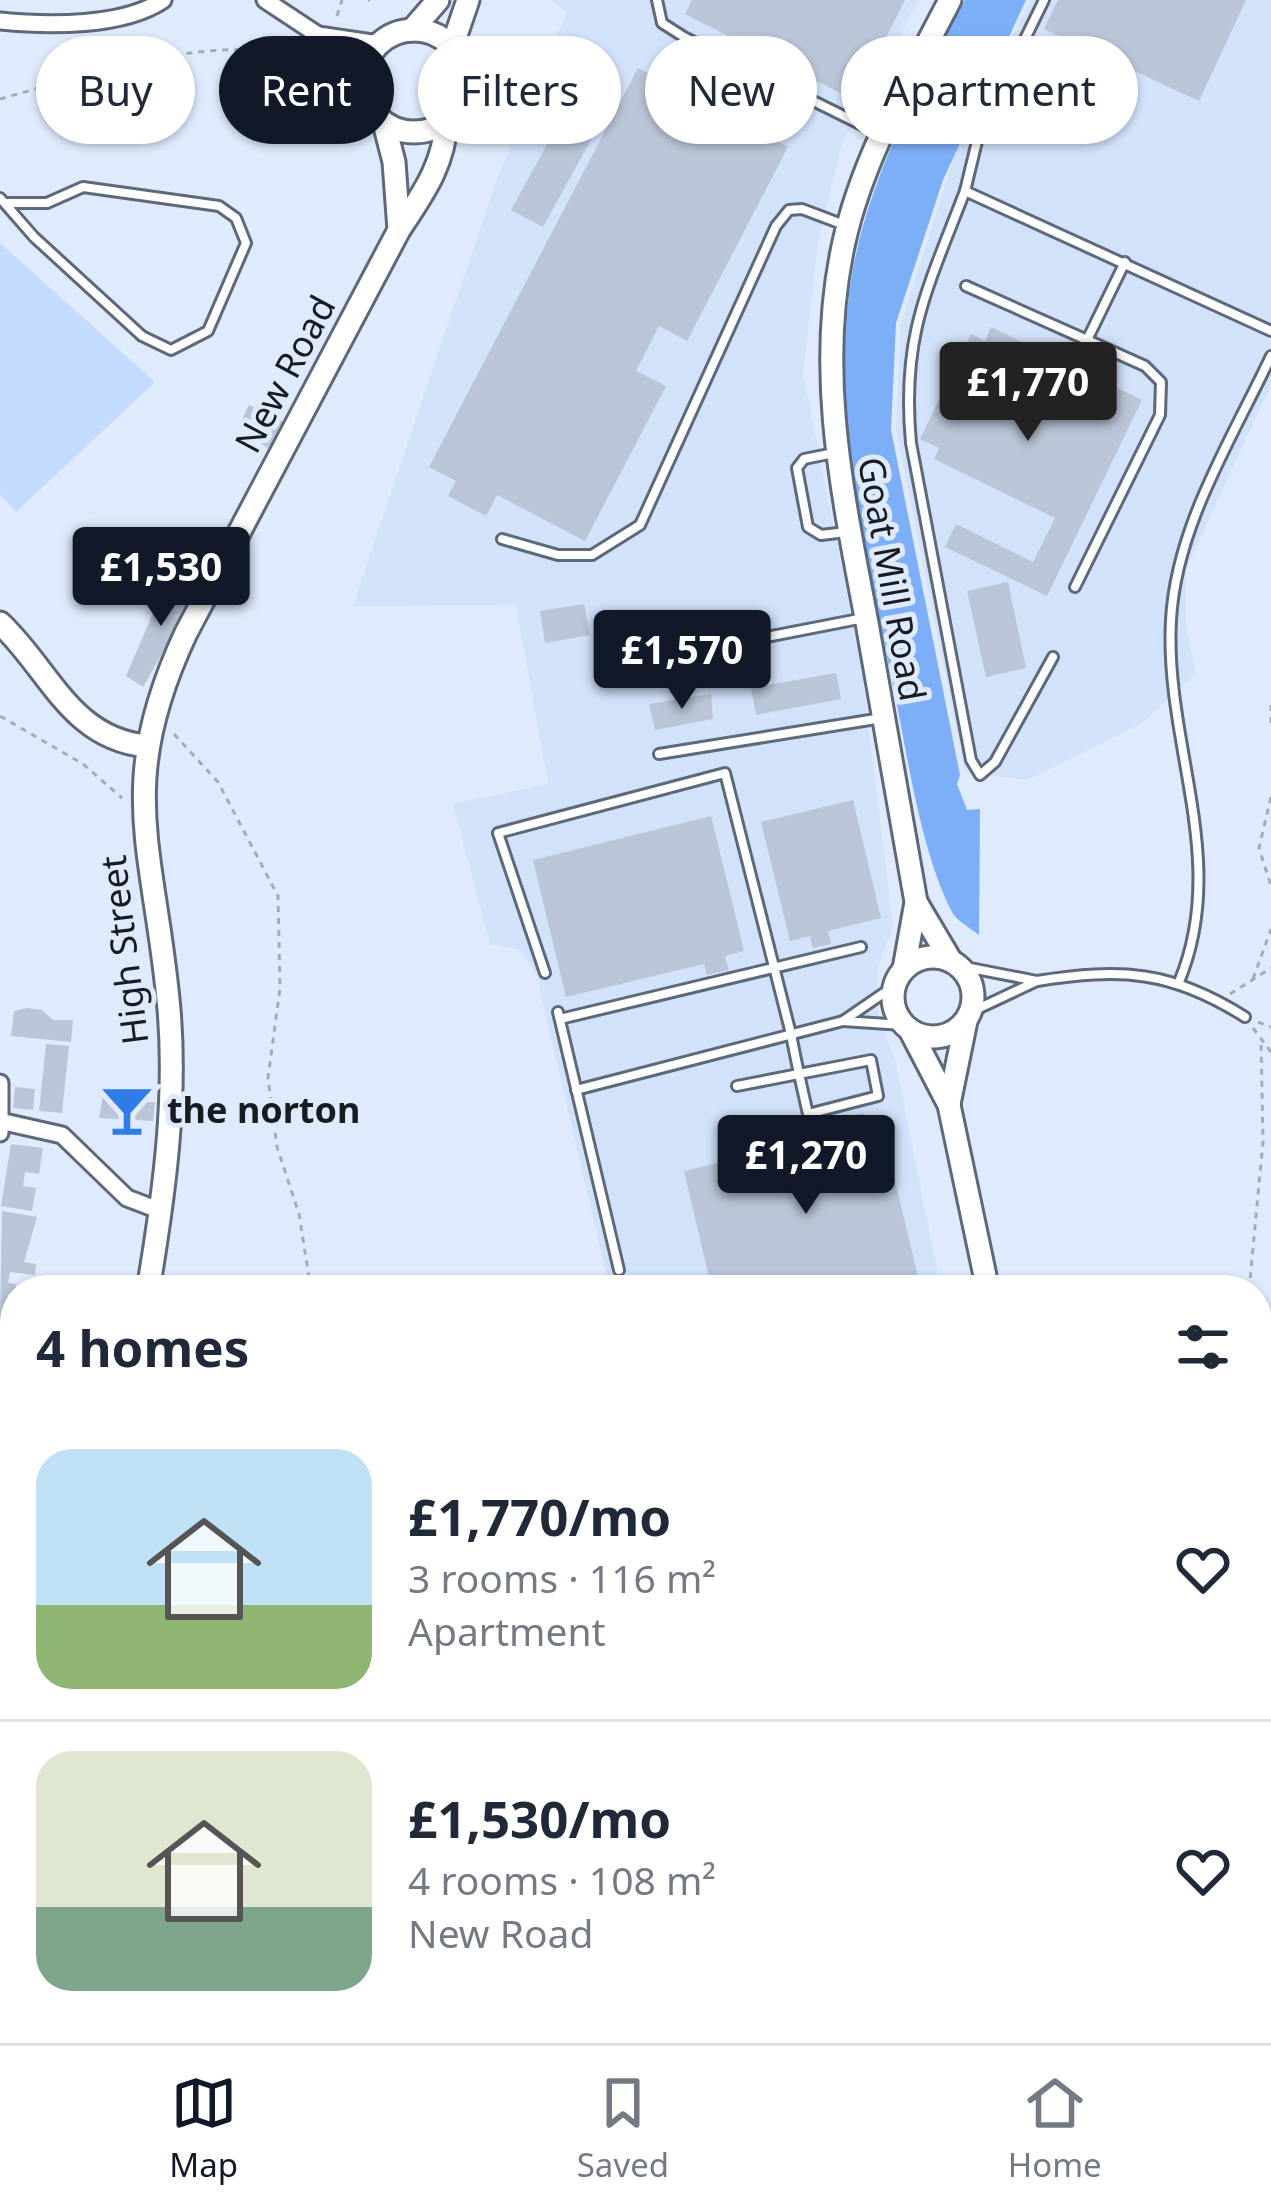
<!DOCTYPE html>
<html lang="en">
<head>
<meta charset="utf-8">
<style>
	body { margin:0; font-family:"Noto Sans",sans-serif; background:#f6f6f7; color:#1f2937; height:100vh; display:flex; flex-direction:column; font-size:45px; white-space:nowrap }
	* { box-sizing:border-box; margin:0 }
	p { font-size:39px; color:#747a83 }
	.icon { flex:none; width:66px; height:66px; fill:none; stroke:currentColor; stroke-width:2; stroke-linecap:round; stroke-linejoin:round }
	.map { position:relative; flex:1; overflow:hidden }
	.sheet { position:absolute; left:0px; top:1275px; width:1272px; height:768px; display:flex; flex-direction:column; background:#fff; border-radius:48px 48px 0 0; box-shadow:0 3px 9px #0004 }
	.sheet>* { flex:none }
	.top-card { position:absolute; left:36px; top:36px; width:1200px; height:108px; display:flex; gap:24px }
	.price { position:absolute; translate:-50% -102px; padding:0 27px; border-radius:12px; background:#111827; color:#fff; font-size:39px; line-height:78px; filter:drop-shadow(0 3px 6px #0008) }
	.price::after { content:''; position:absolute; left:50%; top:72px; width:36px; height:27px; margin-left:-18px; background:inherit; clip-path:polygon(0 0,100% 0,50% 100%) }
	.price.selected { background:#222; color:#fff }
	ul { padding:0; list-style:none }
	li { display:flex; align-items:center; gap:36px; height:300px; padding:0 36px }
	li+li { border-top:3px solid #e0e1e3 }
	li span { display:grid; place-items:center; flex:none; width:336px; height:240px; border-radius:36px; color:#555 }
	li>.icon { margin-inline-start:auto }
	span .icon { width:144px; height:144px; fill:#fffc; stroke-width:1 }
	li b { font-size:51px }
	h2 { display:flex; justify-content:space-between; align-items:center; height:144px; padding:0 36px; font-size:51px }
	.pill { padding:0 42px; border-radius:54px; background:#fff; box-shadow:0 3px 9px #0004; font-size:42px; line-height:108px }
	.pill.selected { background:#111827; color:#fff }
	.dock { display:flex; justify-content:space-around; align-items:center; height:168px; border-top:3px solid #e0e1e3; background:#fff; font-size:33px; color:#747a83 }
	.dock a { display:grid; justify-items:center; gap:6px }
	.dock .selected { color:#111827 }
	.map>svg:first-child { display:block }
	.built { fill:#d2e2fb }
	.green { fill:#c3dbff }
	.forest { fill:#7daff8 }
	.building { fill:#bac5d7 }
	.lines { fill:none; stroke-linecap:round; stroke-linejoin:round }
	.lane-casing { stroke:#5d6878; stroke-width:14 }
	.street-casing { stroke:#5d6878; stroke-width:21 }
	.secondary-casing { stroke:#5d6878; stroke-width:27 }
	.path { stroke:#a2acba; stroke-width:3; stroke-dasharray:6 6; stroke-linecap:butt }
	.lane { stroke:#fff; stroke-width:8 }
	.street { stroke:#fff; stroke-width:15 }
	.secondary { stroke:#fff; stroke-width:21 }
	.labels { text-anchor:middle; stroke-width:10; stroke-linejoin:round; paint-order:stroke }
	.street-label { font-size:36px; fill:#171b22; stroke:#dfebfd }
	.poi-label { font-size:36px; font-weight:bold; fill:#171b22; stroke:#dfebfd; text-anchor:start }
</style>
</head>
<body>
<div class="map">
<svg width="1271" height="2043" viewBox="0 0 1271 2043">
	<rect width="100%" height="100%" fill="#dfebfd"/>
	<g class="built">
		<polygon points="550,0 919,0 842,144 818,242 803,372 861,665 893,927 878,966 877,1010 895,1060 941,1290 610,1290 536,974 521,950 490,944 453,804 548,784 516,605 353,606 496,181 567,12"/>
		<polygon points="1031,0 1271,0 1271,385 1186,569 1186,625 1196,674 1141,724 1027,780 965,772 896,429 901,323 960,139"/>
	</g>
	<polygon class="green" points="0,243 155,382 16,512 0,494"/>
	<path class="forest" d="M965,0H1026L943,180L896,323L891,430L960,775L957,784L967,810L980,809L979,935C970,928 957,921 952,912C923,855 910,772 898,710C872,579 834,438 848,304C859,194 914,96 965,0Z"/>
	<g class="building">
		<polygon points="692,0 905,0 854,100 685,14"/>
		<polygon points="1058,0 1246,0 1199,101 1044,29"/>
		<polygon points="638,68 788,147 687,341 659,326 636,371 666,386 585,541 497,495 486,516 448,496 456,481 429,467"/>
		<polygon points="578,88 610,105 543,227 511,210"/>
		<polygon points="991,327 1142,400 1047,596 945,547 956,524 1033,562 1055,518 934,459 939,448 920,439 971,334 985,341"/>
		<polygon points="249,405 283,421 271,449 247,437 240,423"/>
		<polygon points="169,576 197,592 143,687 126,676"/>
		<polygon points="1008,582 1026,668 986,677 967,591"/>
		<polygon points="584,604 590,635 545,643 540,611"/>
		<polygon points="836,673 841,699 756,715 751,688"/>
		<polygon points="711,694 713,719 655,730 649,704"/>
		<polygon points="853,800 881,918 828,931 831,944 813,948 810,936 790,941 761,822"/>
		<polygon points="711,816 744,951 725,956 729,970 707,975 704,964 566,997 533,860"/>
		<polygon points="26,1008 42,1010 53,1020 73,1020 71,1042 11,1036 14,1011"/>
		<polygon points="46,1044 69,1046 62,1113 39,1111"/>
		<polygon points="118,1085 143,1087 142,1102 155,1102 153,1121 99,1118 104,1090 117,1091"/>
		<polygon points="15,1087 35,1089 33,1110 13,1108"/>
		<polygon points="864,1113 866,1126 881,1122 921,1289 712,1290 684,1171 842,1133 838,1119"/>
		<polygon points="11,1144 43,1148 39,1174 25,1172 23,1186 36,1188 32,1211 1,1206"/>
		<polygon points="2,1211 37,1217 24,1262 36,1264 35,1275 10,1272 8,1283 16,1284 16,1290 7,1295 15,1296 15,1306 6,1308 15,1310 15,1320 0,1318"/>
		<polygon points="0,1319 15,1322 9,1352 0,1350"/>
	</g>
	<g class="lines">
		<g class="lane-casing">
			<g id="lane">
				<polyline points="657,0 662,23 684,37 880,134"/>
				<polyline points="1044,0 979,133 965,191 1271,331"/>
				<path d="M965,191C928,288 901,335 911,443L971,760L980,775L995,762L1053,657"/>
				<polyline points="0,198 34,237 142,336 171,350 208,331 246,243 236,218 219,206 83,187 47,203 7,203"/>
				<polyline points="966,286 1087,340 1125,262"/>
				<polyline points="834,453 804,459 797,468 808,527 821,535 846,532"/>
				<polyline points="502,539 558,555 592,555 640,525 776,226 789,210 802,209 847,226"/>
				<polyline points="1075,587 1160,415 1161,382 1145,366 1087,340"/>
				<polyline points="674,655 864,618"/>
				<polyline points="659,754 882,718"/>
				<polyline points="960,966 1037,981 971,1012"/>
				<path d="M545,973L498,833L725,773L791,1034C796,1061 802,1088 808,1114L878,1096L871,1060L737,1086"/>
				<path d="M1037,981C1121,968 1171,970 1245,1017"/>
				<path d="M1179,982C1230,860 1164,744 1171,620C1176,526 1232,439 1271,356"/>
				<polyline points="894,986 843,1021 903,1025"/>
				<polyline points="558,1012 619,1270"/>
				<polyline points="560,1019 861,947"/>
				<polyline points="576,1090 843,1021"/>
			</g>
		</g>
		<g class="street-casing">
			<g id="street">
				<polyline points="265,0 318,35 365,95"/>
				<path d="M0,21C48,26 123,27 163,0"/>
				<polyline points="318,35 379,44"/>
				<polyline points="0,1083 0,1133"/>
				<polyline points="0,1121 62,1135 127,1198 161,1211"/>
				<polyline points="1257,1809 1271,1792"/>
				<polyline points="1257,1999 1271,2006"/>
				<polyline points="956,2043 962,2028"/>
				<polyline points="1200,2043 1201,2028"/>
			</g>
		</g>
		<g class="secondary-casing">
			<g id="secondary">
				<circle cx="414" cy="81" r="51"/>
				<polyline points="412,30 438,0"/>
				<polyline points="452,47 468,0"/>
				<polyline points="384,123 394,162 399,230"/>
				<path d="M0,623C50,670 70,738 146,746"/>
				<polyline points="916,902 951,961"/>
				<circle cx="933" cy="997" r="40"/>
				<path d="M904,969L916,902C899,809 884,716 867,623C843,496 815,371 844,242C863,156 910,78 950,0"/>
				<polyline points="911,1032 949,1105 988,1290"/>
				<polyline points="949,1104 966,1021"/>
				<path d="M148,1290C164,1195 178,1095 168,999C153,846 115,784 186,633L399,230C422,195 445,164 446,121"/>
				<polyline points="1257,1769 1271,1787"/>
				<polyline points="26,2028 27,2043"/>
			</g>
		</g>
		<g class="path">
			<polyline points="368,0 370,0"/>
			<polyline points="337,16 342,0"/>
			<path d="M0,99C73,79 241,22 307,66L313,60"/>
			<polyline points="1271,705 1271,729"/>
			<polyline points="0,716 83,764 122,798"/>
			<polyline points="174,734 218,782 278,896 280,988 268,1078 277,1147 299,1214 309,1277 306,1290"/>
			<polyline points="1271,797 1259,848 1271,886"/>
			<polyline points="1253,979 1271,929"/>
			<polyline points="1230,994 1271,968"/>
			<polyline points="1258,1022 1271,1027"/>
			<polyline points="1253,1028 1271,1052"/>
			<polyline points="1249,1290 1263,1142 1261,1039"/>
			<polyline points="1257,1443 1271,1468"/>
			<polyline points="136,2028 144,2043"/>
			<polyline points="390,2028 438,2043"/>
			<polyline points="601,2028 628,2043"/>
			<polyline points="76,2043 77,2036 98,2028"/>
			<polyline points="317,2043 324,2028"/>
			<polyline points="579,2043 588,2028"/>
		</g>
		<use href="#lane" class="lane"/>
		<use href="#street" class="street"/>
		<use href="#secondary" class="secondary"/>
	</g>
	<defs>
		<g id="bar-bare" transform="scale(4.14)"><path d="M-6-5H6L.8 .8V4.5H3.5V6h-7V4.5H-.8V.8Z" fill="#2f7be7" stroke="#dfebfd" stroke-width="2.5" paint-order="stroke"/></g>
	</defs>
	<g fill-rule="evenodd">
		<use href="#bar-bare" x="127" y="1110"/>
	</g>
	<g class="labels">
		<g class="street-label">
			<text transform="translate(285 374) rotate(-62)" y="13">New Road</text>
			<text transform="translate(892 579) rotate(80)" y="13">Goat Mill Road</text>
			<text transform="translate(124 950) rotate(-97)" y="13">High Street</text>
		</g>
		<g class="poi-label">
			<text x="167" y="1123">the norton</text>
		</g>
	</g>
</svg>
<b class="price selected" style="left:1028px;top:444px">£1,770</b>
<b class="price" style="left:161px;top:629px">£1,530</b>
<b class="price" style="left:682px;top:712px">£1,570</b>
<b class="price" style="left:806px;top:1217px">£1,270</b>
<div class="top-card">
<a class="pill">Buy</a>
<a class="pill selected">Rent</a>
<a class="pill">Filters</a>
<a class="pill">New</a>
<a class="pill">Apartment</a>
</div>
<section class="sheet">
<h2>4 homes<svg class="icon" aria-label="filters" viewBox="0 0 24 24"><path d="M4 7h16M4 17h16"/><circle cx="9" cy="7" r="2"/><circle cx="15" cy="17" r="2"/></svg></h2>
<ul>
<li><span style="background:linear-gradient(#bfe0f5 65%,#8fb573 0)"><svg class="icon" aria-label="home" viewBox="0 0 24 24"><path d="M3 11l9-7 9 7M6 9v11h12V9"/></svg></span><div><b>£1,770/mo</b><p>3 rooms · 116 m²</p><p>Apartment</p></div><svg class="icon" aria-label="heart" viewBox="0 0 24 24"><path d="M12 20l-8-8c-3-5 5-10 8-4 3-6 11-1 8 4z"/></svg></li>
<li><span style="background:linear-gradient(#dfe7d0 65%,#7fa58c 0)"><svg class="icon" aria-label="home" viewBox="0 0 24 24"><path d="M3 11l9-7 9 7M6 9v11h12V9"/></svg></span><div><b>£1,530/mo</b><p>4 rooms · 108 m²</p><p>New Road</p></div><svg class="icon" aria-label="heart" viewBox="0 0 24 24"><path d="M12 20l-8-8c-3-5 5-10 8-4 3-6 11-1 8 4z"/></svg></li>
</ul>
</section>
</div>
<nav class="dock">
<a class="selected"><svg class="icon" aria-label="map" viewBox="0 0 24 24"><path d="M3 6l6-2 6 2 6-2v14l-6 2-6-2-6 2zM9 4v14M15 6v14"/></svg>Map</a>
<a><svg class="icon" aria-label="saved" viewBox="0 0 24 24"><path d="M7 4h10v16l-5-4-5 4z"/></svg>Saved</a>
<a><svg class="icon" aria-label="home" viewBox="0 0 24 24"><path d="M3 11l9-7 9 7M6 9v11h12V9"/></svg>Home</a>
</nav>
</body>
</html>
